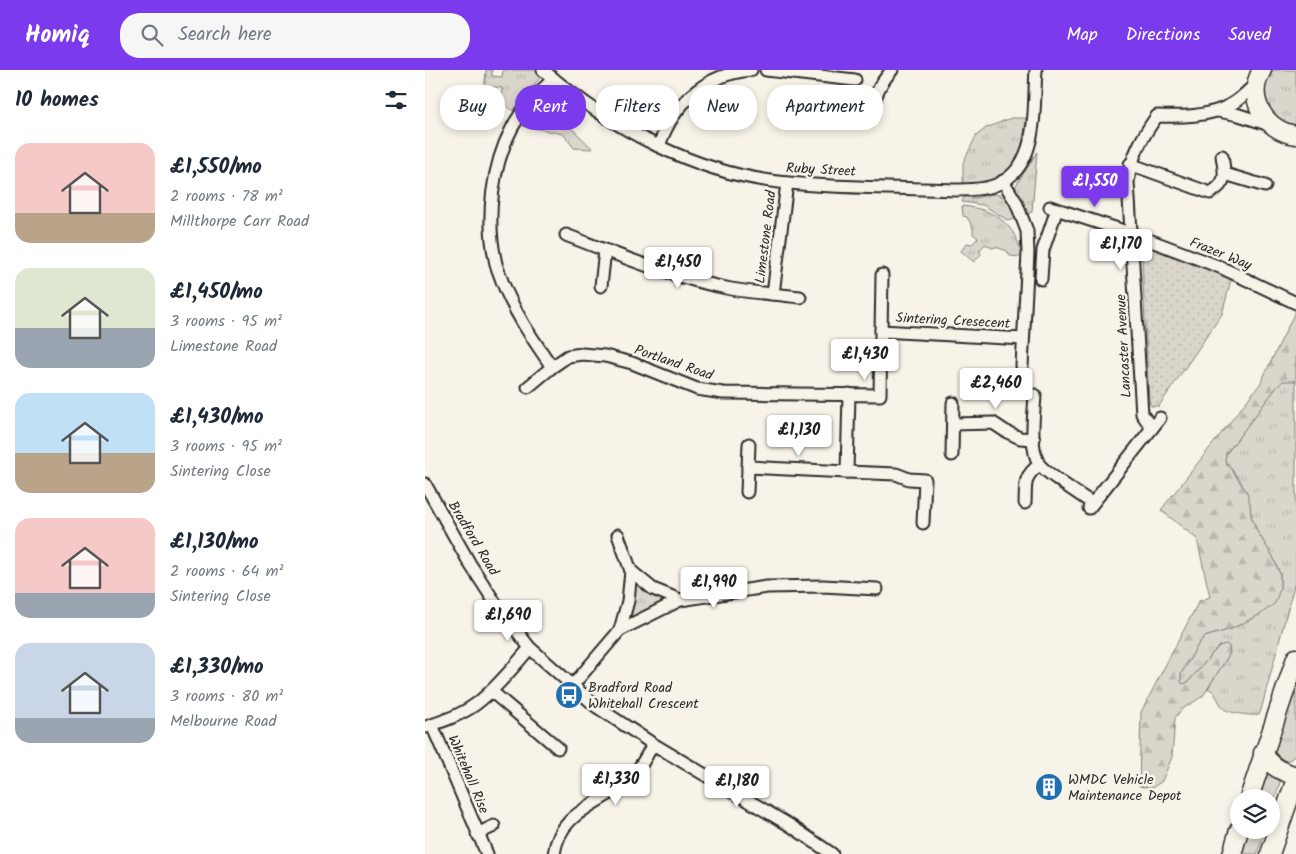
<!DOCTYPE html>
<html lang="en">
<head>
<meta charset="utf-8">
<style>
	body { margin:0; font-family:Kalam,sans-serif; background:#f6f6f7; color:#1f2937; height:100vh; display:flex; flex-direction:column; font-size:19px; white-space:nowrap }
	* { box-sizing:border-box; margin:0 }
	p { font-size:16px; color:#747a83 }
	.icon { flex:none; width:28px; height:28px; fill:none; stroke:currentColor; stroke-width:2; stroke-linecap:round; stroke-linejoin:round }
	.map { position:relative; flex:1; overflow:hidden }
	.side { display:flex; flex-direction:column; background:#fff; width:425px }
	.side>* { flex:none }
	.top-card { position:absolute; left:15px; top:15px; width:475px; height:45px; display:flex; gap:10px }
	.tools { position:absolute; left:805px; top:719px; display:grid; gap:10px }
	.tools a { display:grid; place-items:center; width:50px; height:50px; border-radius:50%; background:#fff; box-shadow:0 2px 8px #0003; font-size:25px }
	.price { position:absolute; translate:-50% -42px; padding:0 11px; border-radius:5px; background:#fff; color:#222; font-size:16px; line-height:32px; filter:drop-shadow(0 1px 2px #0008) }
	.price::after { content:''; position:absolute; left:50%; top:30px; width:15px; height:11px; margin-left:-8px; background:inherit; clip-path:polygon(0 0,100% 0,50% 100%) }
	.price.selected { background:#7c3aed; color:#fff }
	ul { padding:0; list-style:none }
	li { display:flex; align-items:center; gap:15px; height:125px; padding:0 15px }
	li span { display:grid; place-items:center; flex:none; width:140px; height:100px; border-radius:15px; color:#555 }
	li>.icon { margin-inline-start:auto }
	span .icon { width:60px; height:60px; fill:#fffc; stroke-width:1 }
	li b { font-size:21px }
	h2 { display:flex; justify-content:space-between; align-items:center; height:60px; padding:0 15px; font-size:21px }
	.tag { padding:0 18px; border-radius:20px; background:#fff; box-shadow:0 2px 8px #0003; font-size:18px; line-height:45px }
	.tag.selected { background:#7c3aed; color:#fff }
	header { display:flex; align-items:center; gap:30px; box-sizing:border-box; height:70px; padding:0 25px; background:#7c3aed; color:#fff }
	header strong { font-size:24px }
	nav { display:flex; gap:28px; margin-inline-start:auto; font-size:18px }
	.search { width:350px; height:45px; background:#f6f6f7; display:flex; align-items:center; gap:12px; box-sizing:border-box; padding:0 18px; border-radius:20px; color:#747a83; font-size:19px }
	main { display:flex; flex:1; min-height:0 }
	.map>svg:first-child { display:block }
	.grass { fill:url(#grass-tufts); stroke:#82807c }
	.forest { fill:url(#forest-firs); stroke:#82807c }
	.park { fill:url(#park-dots); stroke:#82807c }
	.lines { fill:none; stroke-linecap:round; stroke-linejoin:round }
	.minor-casing { stroke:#2b2b2b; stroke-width:15 }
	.highway-casing { stroke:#2b2b2b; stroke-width:21 }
	.minor { stroke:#f7f3e8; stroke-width:11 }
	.highway { stroke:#f7f3e8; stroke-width:18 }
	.labels { text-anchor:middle; stroke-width:5; stroke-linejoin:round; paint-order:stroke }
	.street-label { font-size:14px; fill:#2b2b2b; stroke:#f7f3e8 }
	.poi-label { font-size:14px; fill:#2b2b2b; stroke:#f7f3e8; text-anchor:start }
</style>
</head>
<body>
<header>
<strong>Homiq</strong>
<div class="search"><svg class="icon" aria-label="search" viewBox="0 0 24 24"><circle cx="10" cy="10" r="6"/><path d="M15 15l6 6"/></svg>Search here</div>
<nav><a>Map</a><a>Directions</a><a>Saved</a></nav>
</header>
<main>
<section class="side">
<h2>10 homes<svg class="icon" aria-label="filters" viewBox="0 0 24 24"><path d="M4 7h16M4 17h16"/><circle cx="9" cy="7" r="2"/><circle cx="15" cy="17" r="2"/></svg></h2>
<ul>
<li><span style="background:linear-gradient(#f6c9c9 70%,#b9a48a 0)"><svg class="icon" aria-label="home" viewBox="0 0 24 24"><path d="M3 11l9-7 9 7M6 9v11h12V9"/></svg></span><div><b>£1,550/mo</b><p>2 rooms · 78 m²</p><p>Millthorpe Carr Road</p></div></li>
<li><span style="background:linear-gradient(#dfe7d0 60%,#9aa5b1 0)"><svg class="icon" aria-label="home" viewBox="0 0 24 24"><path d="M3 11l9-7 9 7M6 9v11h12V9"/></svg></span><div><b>£1,450/mo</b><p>3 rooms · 95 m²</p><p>Limestone Road</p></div></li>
<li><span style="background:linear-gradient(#bfe0f5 60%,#b9a48a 0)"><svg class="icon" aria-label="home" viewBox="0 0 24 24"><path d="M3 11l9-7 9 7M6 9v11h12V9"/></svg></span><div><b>£1,430/mo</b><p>3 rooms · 95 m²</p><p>Sintering Close</p></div></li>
<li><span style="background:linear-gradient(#f6c9c9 75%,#9aa5b1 0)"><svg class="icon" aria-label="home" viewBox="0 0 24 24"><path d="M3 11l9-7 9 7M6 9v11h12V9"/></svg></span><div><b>£1,130/mo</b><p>2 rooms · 64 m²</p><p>Sintering Close</p></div></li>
<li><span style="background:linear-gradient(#c9d6e8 75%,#9aa5b1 0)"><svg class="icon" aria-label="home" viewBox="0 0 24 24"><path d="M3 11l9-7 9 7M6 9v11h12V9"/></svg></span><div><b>£1,330/mo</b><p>3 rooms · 80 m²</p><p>Melbourne Road</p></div></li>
</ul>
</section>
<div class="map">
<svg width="871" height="784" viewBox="0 0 871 784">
	<defs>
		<pattern id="grass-tufts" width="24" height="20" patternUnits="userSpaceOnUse" patternTransform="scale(1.25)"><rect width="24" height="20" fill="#dad6cc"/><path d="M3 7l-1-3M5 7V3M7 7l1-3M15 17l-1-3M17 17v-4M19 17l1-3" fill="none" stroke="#bbb8af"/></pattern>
		<pattern id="forest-firs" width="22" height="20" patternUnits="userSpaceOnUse" patternTransform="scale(1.25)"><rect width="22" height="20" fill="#dad6cc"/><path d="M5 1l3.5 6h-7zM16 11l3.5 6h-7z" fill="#bbb8af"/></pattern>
		<pattern id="park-dots" width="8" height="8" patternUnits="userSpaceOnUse" patternTransform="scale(1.25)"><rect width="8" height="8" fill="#dad6cc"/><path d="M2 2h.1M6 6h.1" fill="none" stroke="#bbb8af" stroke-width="1.8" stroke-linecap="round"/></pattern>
	</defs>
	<rect width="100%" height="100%" fill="#f7f3e8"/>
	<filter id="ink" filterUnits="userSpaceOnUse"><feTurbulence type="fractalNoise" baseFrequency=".02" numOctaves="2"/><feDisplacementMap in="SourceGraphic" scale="10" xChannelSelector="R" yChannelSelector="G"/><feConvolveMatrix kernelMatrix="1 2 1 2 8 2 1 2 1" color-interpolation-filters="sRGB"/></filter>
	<g filter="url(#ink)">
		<g class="grass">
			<polygon points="61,0 67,0 67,6 77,7 78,0 114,0 117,5 88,41 76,31 77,18 67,17 66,23 59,22"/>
			<polygon points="847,0 871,0 871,59 859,57 837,30 841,7"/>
			<polygon points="121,23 146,42 141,53 168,79 149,78 138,64 98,56"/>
			<path d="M586,48H601C597,92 586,115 538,113V93L551,66L561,58Z"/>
			<polygon points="612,82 607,142 602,144 590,117"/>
			<path d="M569,124C584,126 587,135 593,147L584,151L558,135L537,132L539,127L550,128Z"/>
			<path d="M537,136C570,139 591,154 597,187L585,186L582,181L571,177L567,178L560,174L554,181L556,184L549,192L536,181L542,173L547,174L553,168L548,164V158L542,147L538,146Z"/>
			<path d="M866,310L871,311V508L836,640L834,645C827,646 802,643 798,638C792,630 792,623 783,618L805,583L794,576L763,612L758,614L756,612V604L774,573L779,567L806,559L836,544L855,519V504L848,487L832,461L826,446L825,434L815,410L800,391L801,384L851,318L858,311Z"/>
			<polygon points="206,501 255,530 195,560"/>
			<path d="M871,622V684L866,689L858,692C849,686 848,684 850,673Z"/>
			<polygon points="840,699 856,709 846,740 846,728 831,728"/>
			<polygon points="820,760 840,760 832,784 813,784"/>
		</g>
		<polygon class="forest" points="871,240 871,311 858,311 851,318 801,384 800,391 822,422 825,434 826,446 832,461 848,487 855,504 855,519 850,533 836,544 806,559 779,567 774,573 756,604 756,612 758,614 763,612 794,576 801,574 804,576 805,583 778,626 756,640 750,648 747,687 737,711 727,718 714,716 716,642 774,531 785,527 772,469 736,440 835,314"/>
		<polygon class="park" points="725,178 802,205 806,210 797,244 734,336 726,336 724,331 717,189 717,182"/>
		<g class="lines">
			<g class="minor-casing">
				<g id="minor">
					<path d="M118,0C187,59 272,105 363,113C418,118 474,118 529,120C542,120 556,120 568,116C615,100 608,39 611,0"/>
					<polyline points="341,0 430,10"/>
					<polyline points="793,41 814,45 845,55"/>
					<path d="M448,45C450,24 453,16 467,0"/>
					<path d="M234,76C248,34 280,4 326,0"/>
					<path d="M705,94L785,123C803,113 800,104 797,86"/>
					<polyline points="800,104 840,116"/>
					<polyline points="578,111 591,132 602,161 603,183 597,296"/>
					<polyline points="625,137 708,164 795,197 871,233"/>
					<path d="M141,165C195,186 249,208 306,219C329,223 353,224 375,227"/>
					<polyline points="616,209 618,180 632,139"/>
					<polyline points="176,216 180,180"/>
					<polyline points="348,224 362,113"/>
					<polyline points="456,261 598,269"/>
					<path d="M127,297C107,268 90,244 77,211C75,204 71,197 70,189C61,148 67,96 87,58C97,39 112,23 129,9"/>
					<polyline points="103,317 127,297 143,286 157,284 180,286 207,293 272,319 298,323 455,325 457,205"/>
					<polyline points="424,324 422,402 471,404 484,409 500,410 498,453"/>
					<path d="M610,325C609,344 604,377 614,394C618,401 658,427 667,433"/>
					<polyline points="528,354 568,353 580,361 595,368 609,369"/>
					<path d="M727,358L717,344L703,112C706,87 717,67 732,46C755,47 784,47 805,35C815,30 823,21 832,13"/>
					<polyline points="527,385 528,333"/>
					<polyline points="323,397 422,402"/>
					<polyline points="0,414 45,494 71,534 105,578 172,637 228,674 366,756 407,784"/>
					<polyline points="322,422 324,374"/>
					<path d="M600,433C601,414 598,407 614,395"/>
					<polyline points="664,438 735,348"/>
					<polyline points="193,465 206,501 203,531 195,560"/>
					<polyline points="206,501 228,519 255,530"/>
					<polyline points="148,615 195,560 255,530 342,517 398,516 452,519"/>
					<polyline points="66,621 133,678"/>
					<polyline points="7,655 62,784"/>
					<path d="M1,657C18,651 36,645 51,634C71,619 88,597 105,578"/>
					<polyline points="52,764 69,756"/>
					<path d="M129,784C135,741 173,736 202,711C214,701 221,687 228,674"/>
				</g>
			</g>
			<g class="highway-casing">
				<g id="highway">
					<path d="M837,0C820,28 840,61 871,65"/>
					<path d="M838,683C846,697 856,701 871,706"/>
					<polyline points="824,728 871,588"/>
					<polyline points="807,784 814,760"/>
					<polyline points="845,784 871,709"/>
				</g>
			</g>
			<use href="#minor" class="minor"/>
			<use href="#highway" class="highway"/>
		</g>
	</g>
	<defs>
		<g id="bus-disc" transform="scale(1.4375)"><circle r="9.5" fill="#1f6fb2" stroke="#f7f3e8"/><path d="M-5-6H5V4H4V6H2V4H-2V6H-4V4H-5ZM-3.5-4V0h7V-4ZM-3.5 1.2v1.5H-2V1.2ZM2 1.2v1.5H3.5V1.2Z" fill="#fff"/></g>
		<g id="building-disc" transform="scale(1.4375)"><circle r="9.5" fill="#1f6fb2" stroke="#f7f3e8"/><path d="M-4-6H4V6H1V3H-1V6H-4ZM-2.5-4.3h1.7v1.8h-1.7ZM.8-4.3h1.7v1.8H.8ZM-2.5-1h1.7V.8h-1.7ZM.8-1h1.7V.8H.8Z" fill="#fff"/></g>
	</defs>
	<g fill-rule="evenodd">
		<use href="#bus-disc" x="144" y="625"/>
		<use href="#building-disc" x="624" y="717"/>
	</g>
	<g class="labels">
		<g class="street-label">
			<text transform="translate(396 99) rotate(3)" y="5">Ruby Street</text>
			<text transform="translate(340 167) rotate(-83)" y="5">Limestone Road</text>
			<text transform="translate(796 183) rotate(22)" y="5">Frazer Way</text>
			<text transform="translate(528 250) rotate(3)" y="5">Sintering Cresecent</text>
			<text transform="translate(698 276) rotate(-93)" y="5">Lancaster Avenue</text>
			<text transform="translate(249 292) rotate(19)" y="5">Portland Road</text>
			<text transform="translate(49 468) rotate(59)" y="5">Bradford Road</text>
			<text transform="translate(44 704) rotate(67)" y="5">Whitehall Rise</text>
		</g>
		<g class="poi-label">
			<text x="163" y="622">Bradford Road<tspan x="163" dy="16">Whitehall Crescent</tspan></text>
			<text x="643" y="714">WMDC Vehicle<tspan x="643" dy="16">Maintenance Depot</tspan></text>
		</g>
	</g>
</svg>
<div class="tools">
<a><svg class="icon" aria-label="layers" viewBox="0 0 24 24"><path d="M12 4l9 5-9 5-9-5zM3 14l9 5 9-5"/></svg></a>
</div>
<b class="price selected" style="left:670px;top:138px">£1,550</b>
<b class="price" style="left:696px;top:201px">£1,170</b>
<b class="price" style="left:253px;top:219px">£1,450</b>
<b class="price" style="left:440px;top:311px">£1,430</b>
<b class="price" style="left:571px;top:340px">£2,460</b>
<b class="price" style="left:374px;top:387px">£1,130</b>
<b class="price" style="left:289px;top:539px">£1,990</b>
<b class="price" style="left:83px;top:572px">£1,690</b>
<b class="price" style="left:191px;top:736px">£1,330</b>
<b class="price" style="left:312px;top:738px">£1,180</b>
<div class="top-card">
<a class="tag">Buy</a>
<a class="tag selected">Rent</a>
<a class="tag">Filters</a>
<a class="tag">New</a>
<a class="tag">Apartment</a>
</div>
</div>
</main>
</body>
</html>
